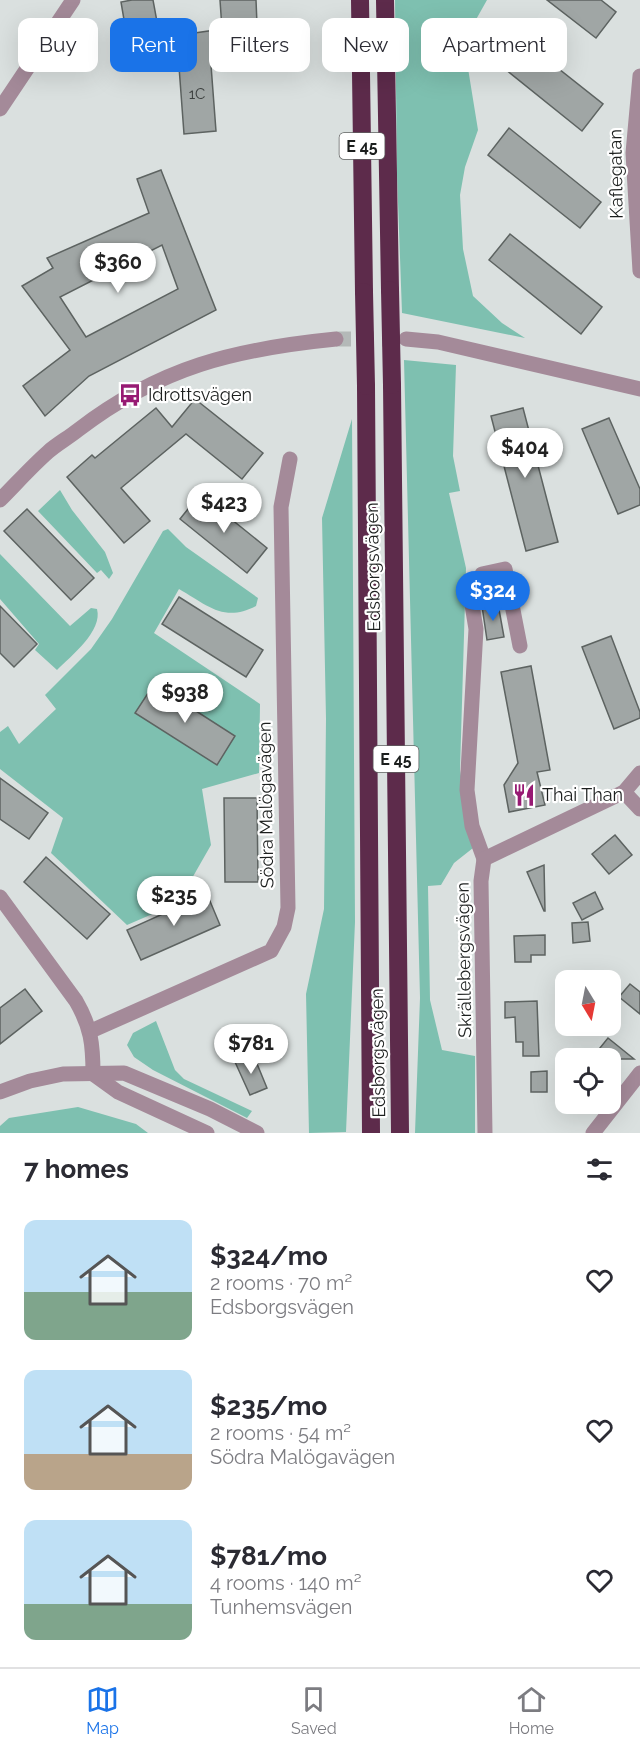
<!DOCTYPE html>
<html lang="en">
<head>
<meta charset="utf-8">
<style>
	body { margin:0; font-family:Raleway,sans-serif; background:#f7f7f7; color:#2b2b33; height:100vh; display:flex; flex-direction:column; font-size:22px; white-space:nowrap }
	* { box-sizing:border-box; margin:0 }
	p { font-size:20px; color:#7c7c81 }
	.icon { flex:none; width:33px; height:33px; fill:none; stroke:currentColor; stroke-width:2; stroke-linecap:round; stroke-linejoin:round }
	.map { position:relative; height:1133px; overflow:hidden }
	.panel { display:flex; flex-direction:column; background:#fff; flex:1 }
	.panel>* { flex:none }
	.guide { position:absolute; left:18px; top:18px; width:604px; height:54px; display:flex; gap:12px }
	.needle { width:39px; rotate:170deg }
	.controls { position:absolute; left:555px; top:970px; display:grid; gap:12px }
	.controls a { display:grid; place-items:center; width:66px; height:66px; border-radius:12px; background:#fff; box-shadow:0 6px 24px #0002; font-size:30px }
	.price { position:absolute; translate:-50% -51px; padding:0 14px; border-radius:21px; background:#fff; color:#222; font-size:20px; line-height:39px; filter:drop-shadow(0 2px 3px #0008) }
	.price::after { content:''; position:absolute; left:50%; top:36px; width:18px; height:14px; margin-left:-9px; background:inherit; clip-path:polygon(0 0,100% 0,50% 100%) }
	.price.selected { background:#1a73e8; color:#fff }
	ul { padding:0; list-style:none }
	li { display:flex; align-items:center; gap:18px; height:150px; padding:0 24px }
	li span { display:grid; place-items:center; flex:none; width:168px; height:120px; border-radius:12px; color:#555 }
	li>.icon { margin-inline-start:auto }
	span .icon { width:72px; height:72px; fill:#fffc; stroke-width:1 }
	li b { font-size:26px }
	h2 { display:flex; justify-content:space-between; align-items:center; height:72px; padding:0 24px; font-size:26px }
	.chip { padding:0 21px; border-radius:12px; background:#fff; box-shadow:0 6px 24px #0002; font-size:21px; line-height:54px }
	.chip.selected { background:#1a73e8; color:#fff }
	.tab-bar { display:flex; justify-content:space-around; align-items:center; height:84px; border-top:2px solid #e1e1e2; background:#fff; font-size:16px; color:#7c7c81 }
	.tab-bar a { display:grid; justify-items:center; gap:3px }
	.tab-bar .selected { color:#1a73e8 }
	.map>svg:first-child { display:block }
	.green { fill:#7ec0b0 }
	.building { fill:#a0a6a5; stroke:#5d6361; stroke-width:1.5; fill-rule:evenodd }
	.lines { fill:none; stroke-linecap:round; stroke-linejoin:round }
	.minor-tunnel { stroke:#b4b9b8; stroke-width:15; stroke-dasharray:15 8; stroke-linecap:butt }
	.minor { stroke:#a48a99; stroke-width:15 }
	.highway { stroke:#5d2b4b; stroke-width:18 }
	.highway-bridge { stroke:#5d2b4b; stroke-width:18 }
	.labels { text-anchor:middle; stroke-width:4.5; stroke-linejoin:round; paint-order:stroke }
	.number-label { font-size:15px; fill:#3d4140 }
	.shield { fill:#fff; stroke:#606262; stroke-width:1.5 }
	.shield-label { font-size:16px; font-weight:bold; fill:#1c1f1e }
	.street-label { font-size:18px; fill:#1c1f1e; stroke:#fff }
	.poi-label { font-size:18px; fill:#1c1f1e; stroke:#fff; text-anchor:start }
</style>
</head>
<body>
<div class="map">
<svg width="640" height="1133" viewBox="0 0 640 1133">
	<rect width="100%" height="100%" fill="#dae0df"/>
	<g class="green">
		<polygon points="395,0 487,0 469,32 466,56 478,130 465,167 460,195 463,249 473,296 502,323 525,338 402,313 397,174"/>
		<polygon points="404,360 456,365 453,456 460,491 449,493 466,568 460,770 473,848 454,863 441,885 428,886 430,1000 442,1050 475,1056 475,1133 415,1133 420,998"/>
		<polygon points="352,419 355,922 346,1132 309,1133 306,994 324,909 326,719 322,518"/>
		<polygon points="60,490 72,510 105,552 113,573 109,579 101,570 97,573 38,511"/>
		<path d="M168,529L186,547L258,598L256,606C224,623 207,605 179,589L154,633L260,704L259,773L202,789L211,845L191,880L201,893L127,925L51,853L63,818L0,769V732L8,726L19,744L56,709L45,695L91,649L112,619L163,531Z"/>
		<path d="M0,554L70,626L91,608L97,609C103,631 71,656 57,670L35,650L39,644L0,599Z"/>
		<polygon points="156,1021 175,1070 184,1079 252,1111 247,1118 153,1070 134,1057 127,1045 133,1033"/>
		<polygon points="78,1107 136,1124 148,1133 0,1133 0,1126 9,1118"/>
	</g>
	<g class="building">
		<polygon points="132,0 153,0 160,38 222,29 220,0 256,0 258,49 210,52 216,131 184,134 178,53 131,61 121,2"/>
		<polygon points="547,0 601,0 616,12 596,38"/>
		<polygon points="511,31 603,104 582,131 490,57"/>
		<polygon points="509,128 601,202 580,228 488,155"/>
		<path d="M161,170L216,310L89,376L45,416L23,386L70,350L22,286L53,268L47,258L149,213L137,179ZM162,245L178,289L86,337L60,297Z"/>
		<polygon points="510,234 602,307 581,334 489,260"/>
		<polygon points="195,399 263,453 242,479 186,434 121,488 150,521 124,543 67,477 92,455 95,458 156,408 172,427"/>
		<polygon points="523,408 558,542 526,551 491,416"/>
		<polygon points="609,418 640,489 640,505 618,514 582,429"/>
		<polygon points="200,494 267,548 247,573 180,519"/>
		<polygon points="27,509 94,578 71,600 4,531"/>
		<polygon points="179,597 263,650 246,677 162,624"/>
		<polygon points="498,604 504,637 487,640 482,606"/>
		<polygon points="0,606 37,644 14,667 0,653"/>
		<polygon points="611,636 640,712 640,718 614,729 582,647"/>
		<polygon points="531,666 550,770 537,772 545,805 509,812 504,785 518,763 501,672"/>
		<polygon points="154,684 235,736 217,765 135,713"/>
		<polygon points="0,778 48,813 29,839 0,819"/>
		<polygon points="224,798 257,798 258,882 225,882"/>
		<polygon points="615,835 632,855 609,874 592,854"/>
		<polygon points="46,857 110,914 87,939 24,882"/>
		<polygon points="544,865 545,911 544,911 527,872"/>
		<polygon points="595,892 603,909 582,920 573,903"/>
		<polygon points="207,894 220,925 141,960 127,930"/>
		<polygon points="588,922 590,941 573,943 572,923"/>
		<polygon points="545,935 545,955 531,955 531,962 515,962 514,936"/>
		<polygon points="630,984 640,992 640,1014 619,997"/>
		<polygon points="25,989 42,1011 0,1044 0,1008"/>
		<polygon points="537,1001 539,1056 523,1056 523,1042 516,1042 515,1017 505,1018 505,1002"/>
		<polygon points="608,1038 634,1059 591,1059"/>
		<polygon points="253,1054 267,1088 250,1095 235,1062"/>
		<polygon points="547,1071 547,1092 531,1092 531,1072"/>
	</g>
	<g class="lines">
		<polyline class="minor-tunnel" points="336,339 402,339"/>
		<g class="minor">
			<polyline points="640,76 633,153 640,271"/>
			<polyline points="0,109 73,0"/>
			<polyline points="406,339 438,342 640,389"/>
			<path d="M0,500C16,484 31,467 48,452C57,444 68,438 78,430C160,367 235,349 336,339"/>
			<polyline points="624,792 640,809"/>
			<polyline points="484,859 472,826 467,790 476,629 472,605 482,574 505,569 520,646"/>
			<path d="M0,897L76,1001C91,1027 93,1044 93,1074"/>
			<polyline points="91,1031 271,951 284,927 288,908 281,507 290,459"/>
			<polyline points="93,1074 118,1092 207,1133"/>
			<polyline points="0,1092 30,1081 63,1074 124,1073 210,1109 257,1133"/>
			<polyline points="485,1133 481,881 484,859 624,792 640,773"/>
			<polyline points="593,1133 640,1073"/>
		</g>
		<g class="highway">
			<polyline points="360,0 364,292"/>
			<polyline points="385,0 390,290"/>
			<polyline points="392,385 400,1133"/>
			<polyline points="366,386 371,1133"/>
		</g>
		<g class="highway-bridge">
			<polyline points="390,290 392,385"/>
			<polyline points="364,292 366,386"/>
		</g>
	</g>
	<defs>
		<g id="bus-bare" transform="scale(1.8)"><path d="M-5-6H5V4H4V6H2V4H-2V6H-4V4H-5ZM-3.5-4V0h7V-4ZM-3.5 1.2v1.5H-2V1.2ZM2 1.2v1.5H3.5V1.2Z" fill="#971a73" stroke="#fff" stroke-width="2.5" paint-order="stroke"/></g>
		<g id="restaurant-bare" transform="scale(1.8)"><path d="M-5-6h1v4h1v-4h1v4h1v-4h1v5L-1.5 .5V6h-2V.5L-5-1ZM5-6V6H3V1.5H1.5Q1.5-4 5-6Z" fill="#971a73" stroke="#fff" stroke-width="2.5" paint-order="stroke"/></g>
	</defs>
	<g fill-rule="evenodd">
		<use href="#bus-bare" x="130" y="395"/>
		<use href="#restaurant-bare" x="524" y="795"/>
	</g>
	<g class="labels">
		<g class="number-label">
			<text x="197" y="99">1C</text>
		</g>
		<g class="shield">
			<rect x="339.5" y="133" width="45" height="26" rx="4.5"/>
			<rect x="373.5" y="746" width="45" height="26" rx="4.5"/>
		</g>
		<g class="shield-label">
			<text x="362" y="152">E 45</text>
			<text x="396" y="765">E 45</text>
		</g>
		<g class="street-label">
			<text transform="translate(616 174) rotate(-91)" y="6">Kaflegatan</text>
			<text transform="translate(373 567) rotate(-91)" y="6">Edsborgsvägen</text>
			<text transform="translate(266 805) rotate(-91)" y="6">Södra Malögavägen</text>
			<text transform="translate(464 960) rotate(-91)" y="6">Skrällebergsvägen</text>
			<text transform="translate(378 1053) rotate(-91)" y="6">Edsborgsvägen</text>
		</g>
		<g class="poi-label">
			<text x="148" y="401">Idrottsvägen</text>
			<text x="542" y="801">Thai Than</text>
		</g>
	</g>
</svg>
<div class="controls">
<a><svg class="needle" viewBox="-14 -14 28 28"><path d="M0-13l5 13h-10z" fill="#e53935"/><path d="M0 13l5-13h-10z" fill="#7c7c81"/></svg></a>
<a><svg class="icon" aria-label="locate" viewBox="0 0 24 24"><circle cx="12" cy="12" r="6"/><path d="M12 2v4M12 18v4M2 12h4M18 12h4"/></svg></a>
</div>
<b class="price" style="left:118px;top:294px">$360</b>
<b class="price" style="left:525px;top:479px">$404</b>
<b class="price" style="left:224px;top:534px">$423</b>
<b class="price selected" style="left:493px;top:622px">$324</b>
<b class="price" style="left:185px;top:724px">$938</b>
<b class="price" style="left:174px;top:927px">$235</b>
<b class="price" style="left:251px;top:1075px">$781</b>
<div class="guide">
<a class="chip">Buy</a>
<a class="chip selected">Rent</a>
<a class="chip">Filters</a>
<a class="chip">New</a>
<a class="chip">Apartment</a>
</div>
</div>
<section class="panel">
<h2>7 homes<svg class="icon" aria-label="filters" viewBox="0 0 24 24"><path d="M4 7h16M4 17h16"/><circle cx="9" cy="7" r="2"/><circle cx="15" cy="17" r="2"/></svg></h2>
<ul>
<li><span style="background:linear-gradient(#bfe0f5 60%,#7fa58c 0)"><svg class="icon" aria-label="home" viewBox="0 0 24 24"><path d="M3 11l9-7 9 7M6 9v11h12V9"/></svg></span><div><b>$324/mo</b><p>2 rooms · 70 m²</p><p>Edsborgsvägen</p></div><svg class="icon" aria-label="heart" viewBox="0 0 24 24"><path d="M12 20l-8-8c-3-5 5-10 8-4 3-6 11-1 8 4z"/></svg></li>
<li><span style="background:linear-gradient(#bfe0f5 70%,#b9a48a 0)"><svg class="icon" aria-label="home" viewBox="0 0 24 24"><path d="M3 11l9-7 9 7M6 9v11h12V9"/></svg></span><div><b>$235/mo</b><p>2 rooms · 54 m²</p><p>Södra Malögavägen</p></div><svg class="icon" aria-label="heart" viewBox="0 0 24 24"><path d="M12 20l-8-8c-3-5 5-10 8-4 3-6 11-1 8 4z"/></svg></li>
<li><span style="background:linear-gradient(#bfe0f5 70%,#7fa58c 0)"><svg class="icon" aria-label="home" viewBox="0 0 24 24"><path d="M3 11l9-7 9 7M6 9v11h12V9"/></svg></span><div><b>$781/mo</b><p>4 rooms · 140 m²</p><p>Tunhemsvägen</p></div><svg class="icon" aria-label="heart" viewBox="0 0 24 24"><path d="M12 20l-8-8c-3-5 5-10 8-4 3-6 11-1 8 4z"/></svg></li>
</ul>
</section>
<nav class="tab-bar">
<a class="selected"><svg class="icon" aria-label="map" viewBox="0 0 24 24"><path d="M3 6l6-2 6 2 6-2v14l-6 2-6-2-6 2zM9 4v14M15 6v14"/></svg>Map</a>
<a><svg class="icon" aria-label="saved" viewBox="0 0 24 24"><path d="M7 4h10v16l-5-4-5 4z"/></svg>Saved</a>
<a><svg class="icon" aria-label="home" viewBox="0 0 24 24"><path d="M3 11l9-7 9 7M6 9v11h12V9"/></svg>Home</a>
</nav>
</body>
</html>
